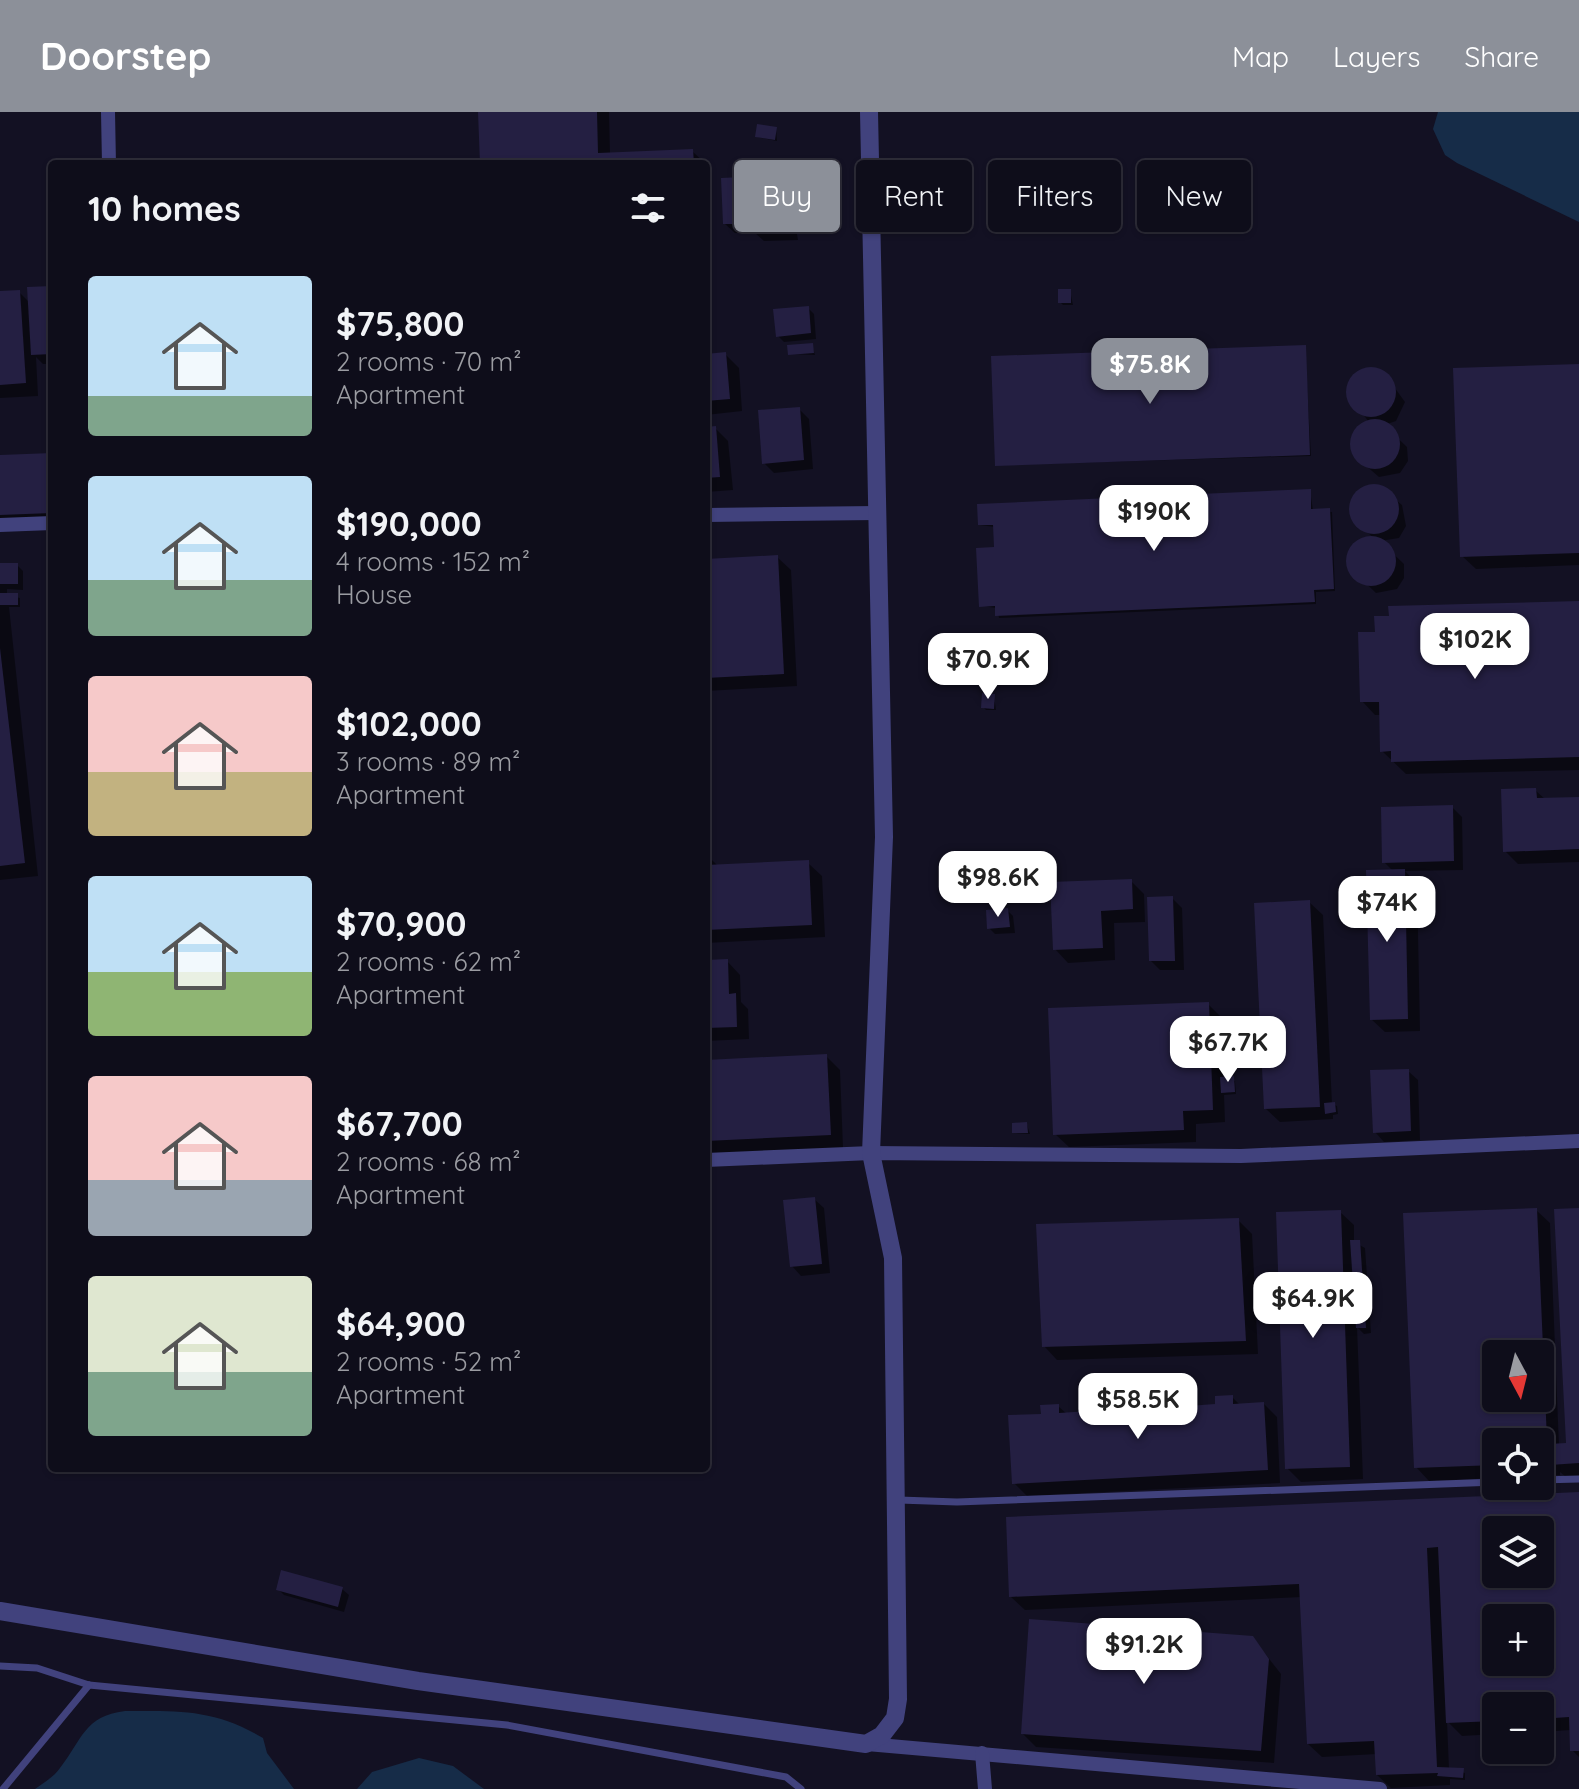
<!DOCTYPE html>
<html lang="en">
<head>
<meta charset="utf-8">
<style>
	body { margin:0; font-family:Quicksand,sans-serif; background:#171623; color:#f1f3f6; height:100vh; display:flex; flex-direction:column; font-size:30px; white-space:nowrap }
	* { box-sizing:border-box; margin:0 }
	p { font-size:26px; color:#9b9ca2 }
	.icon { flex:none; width:44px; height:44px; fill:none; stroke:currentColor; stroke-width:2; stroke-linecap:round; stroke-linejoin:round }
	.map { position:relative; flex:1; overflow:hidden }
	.drawer { position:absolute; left:48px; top:48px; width:662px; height:1312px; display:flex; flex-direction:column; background:#0e0d1a; border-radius:8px; box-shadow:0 2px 6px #0004,0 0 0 2px #2e2d39 }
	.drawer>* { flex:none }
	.hud { position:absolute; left:734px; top:48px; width:724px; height:72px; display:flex; gap:16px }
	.needle { width:52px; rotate:173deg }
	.tools { position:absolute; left:1482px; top:1228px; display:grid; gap:16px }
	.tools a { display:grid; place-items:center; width:72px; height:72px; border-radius:8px; background:#0e0d1a; box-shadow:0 2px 6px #0004,0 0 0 2px #2e2d39; font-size:40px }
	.price { position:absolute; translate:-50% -68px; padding:0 18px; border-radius:16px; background:#fff; color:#222; font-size:26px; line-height:52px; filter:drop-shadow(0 2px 4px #0008) }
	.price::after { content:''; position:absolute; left:50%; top:48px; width:24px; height:18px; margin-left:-12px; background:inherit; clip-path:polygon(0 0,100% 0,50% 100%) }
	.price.selected { background:#8c9099; color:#fff }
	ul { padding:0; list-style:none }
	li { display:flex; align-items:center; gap:24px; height:200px; padding:0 40px }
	li span { display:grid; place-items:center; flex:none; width:224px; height:160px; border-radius:8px; color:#555 }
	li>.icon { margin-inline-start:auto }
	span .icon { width:96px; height:96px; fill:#fffc; stroke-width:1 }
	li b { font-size:34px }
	h2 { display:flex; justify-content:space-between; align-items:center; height:96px; padding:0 40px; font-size:34px }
	.tag { padding:0 28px; border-radius:8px; background:#0e0d1a; box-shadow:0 2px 6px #0004,0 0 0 2px #2e2d39; font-size:28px; line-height:72px }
	.tag.selected { background:#8c9099; color:#fff }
	header { display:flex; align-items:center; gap:48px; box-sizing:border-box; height:112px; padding:0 40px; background:#8c9099; color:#fff }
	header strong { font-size:38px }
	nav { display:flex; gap:44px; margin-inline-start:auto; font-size:28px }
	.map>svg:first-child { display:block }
	.water { fill:#162c48 }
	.shadow { fill:#0007; fill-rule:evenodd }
	.building { fill:#241f42; fill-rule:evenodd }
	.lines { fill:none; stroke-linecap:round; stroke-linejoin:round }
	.service { stroke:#41427d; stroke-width:7 }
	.minor { stroke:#41427d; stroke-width:14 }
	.tertiary { stroke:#41427d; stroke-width:18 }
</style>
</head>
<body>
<header>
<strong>Doorstep</strong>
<nav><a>Map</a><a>Layers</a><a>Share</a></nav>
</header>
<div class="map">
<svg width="1579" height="1677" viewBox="0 0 1579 1677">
	<rect width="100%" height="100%" fill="#131123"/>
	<g class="water">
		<polygon points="1438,0 1579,0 1579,110 1457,51 1445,43 1433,17"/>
		<path d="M125,1599C181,1599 214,1597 263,1626L267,1641L294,1677H35C43,1671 54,1665 60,1656C82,1628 84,1604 125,1599Z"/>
		<polygon points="419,1646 453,1654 484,1677 357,1677 372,1660"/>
	</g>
	<g class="shadow">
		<polygon points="480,0 609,0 610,42 692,39 706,52 482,52"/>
		<polygon points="776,17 777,29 757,25"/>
		<polygon points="706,60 708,109 706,109"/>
		<polygon points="765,66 775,76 776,100 800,99 812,90 821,100 822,121 797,122 798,128 764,129 755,121 735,121 725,112"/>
		<polygon points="52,176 52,252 43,252 36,245 38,284 0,286 0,181 19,180 30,191"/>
		<polygon points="1070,179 1073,193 1063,193 1060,190"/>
		<polygon points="808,196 814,202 816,227 784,230 778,224"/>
		<polygon points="812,233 815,243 790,242"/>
		<polygon points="1305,235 1311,344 997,353"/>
		<polygon points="725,242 739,256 742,299 706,303 706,244"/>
		<polygon points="1579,254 1579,453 1476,457 1462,444"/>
		<polygon points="1370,257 1384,261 1405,290 1396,309 1384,313 1407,335 1408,349 1400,361 1379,365 1357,346 1353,326 1368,309 1348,281 1352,267"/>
		<polygon points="799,297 809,307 813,357 774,361 764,351"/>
		<polygon points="715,316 728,329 733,378 706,380 706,317"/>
		<polygon points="52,343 52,414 0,416 0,345"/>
		<polygon points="1366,375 1380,375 1402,393 1406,414 1399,426 1380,429 1404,452 1404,466 1397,477 1376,481 1350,456 1349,442 1357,431 1375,427 1356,411 1352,390"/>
		<polygon points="1310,379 1313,398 1332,400 1335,479 1316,480 1316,492 999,506 997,496 981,494 996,437 995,415 980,413"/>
		<polygon points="777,445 791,458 797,574 706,579 706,449"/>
		<polygon points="0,453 17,453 23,459 23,478 7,477 7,483 20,486 20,495 9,495 38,764 0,768"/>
		<polygon points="1579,491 1579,658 1406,662 1382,639 1381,603 1375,603 1362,589 1377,522"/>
		<polygon points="994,584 996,598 986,598 983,595"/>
		<polygon points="1535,678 1546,688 1579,687 1579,750 1518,752 1505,739"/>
		<polygon points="1452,695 1462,705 1463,758 1405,759 1417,772 1420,919 1385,920 1371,907 1393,759 1384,750"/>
		<polygon points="706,742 719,755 808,751 822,764 825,825 706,831"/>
		<polygon points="1131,769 1144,782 1145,810 1114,811 1115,848 1068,851 1055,837"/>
		<polygon points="1172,786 1182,796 1184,858 1160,858 1150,848"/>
		<polygon points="1309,790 1323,803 1332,992 1337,994 1338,1002 1333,1003 1333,1007 1280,1010 1266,997"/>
		<polygon points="1007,798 1013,804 1015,821 995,822 989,816"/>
		<polygon points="727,849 740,863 741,890 748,897 749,927 706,929 706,850"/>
		<polygon points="1208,892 1221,905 1223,967 1235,969 1236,982 1224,983 1225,1010 1196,1012 1196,1030 1069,1035 1055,1022"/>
		<polygon points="826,944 840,958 843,1036 706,1042 706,950"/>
		<polygon points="1408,959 1418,968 1420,1028 1384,1030 1375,1020"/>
		<polygon points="1027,1013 1030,1022 1014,1021"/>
		<polygon points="814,1087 824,1096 830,1161 801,1164 792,1154"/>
		<path d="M1536,1098L1550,1111L1559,1334L1569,1333L1579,1098V1365H1566L1560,1360V1363L1540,1364V1330H1496V1366L1429,1369L1416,1355ZM1496,1242H1540V1286H1496Z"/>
		<polygon points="1340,1100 1354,1113 1354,1130 1365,1136 1371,1221 1364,1222 1357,1215 1363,1367 1301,1370 1287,1356"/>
		<polygon points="1238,1108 1252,1122 1258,1242 1057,1248 1044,1234"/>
		<polygon points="1232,1285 1240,1293 1264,1292 1277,1305 1280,1371 1027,1384 1014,1371 1043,1304 1058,1294 1067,1302 1106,1300 1121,1291 1129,1299 1169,1297 1187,1289 1193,1296 1218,1294"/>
		<path d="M1579,1382V1645L1572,1638L1571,1618L1540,1620V1594H1496V1622L1462,1624L1447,1609L1449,1657L1465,1661V1668L1450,1667V1673L1391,1676L1377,1663V1642L1322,1645L1308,1632L1302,1485L1025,1498L1011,1485ZM1496,1418H1540V1462H1496ZM1496,1506H1540V1550H1496Z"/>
		<polygon points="278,1477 342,1477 349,1483 344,1500 284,1483"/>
		<polygon points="1252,1525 1281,1562 1274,1651 1036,1635 1023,1622"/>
	</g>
	<g class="building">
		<polygon points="478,0 597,0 598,41 693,37 694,52 480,52"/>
		<polygon points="757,12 777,15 775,28 755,25"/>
		<polygon points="766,64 767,99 798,97 798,89 812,88 813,112 788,113 789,119 752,120 752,112 723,112 721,66"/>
		<polygon points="52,174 52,242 31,243 27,175"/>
		<rect x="1058" y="177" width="13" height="14"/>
		<polygon points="20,178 26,271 0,273 0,179"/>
		<polygon points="809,194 811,221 776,225 773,197"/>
		<polygon points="813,231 814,241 788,243 787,233"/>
		<polygon points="1306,233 1310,343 995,354 991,244"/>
		<polygon points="726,240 730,287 706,289 706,242"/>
		<polygon points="1579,252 1579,441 1460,445 1453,256"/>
		<circle cx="1371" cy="280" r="25"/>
		<polygon points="800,295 804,348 762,352 758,298"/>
		<circle cx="1375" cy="332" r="25"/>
		<polygon points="716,314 720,365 706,366 706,315"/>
		<polygon points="52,341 52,401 0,403 0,343"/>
		<circle cx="1374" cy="397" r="25"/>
		<polygon points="1311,377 1311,397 1330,396 1334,477 1314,478 1315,490 995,504 995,494 979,495 976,436 994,435 993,413 978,413 977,392"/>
		<circle cx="1371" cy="449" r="25"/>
		<polygon points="778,443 784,562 706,566 706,447"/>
		<rect x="0" y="451" width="18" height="21"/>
		<rect x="0" y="481" width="18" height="12"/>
		<polygon points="1579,489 1579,645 1391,650 1391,639 1380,640 1379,590 1360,590 1358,520 1375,520 1374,504 1389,504 1388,494"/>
		<polygon points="0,536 25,751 0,754"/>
		<polygon points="982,581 995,582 994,597 981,596"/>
		<polygon points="1536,676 1537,686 1579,685 1579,737 1503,740 1501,677"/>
		<polygon points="1453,693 1454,749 1382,751 1381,695"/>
		<polygon points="809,748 812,813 706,818 706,753"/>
		<polygon points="1405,757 1408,907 1370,908 1366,758"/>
		<polygon points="1132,767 1133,797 1101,799 1103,836 1053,838 1050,770"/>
		<polygon points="1173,784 1175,849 1149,849 1147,785"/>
		<polygon points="1310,788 1320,995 1264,997 1254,791"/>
		<polygon points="1008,796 1010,815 987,817 986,798"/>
		<polygon points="728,847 729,882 736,881 737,915 706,916 706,848"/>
		<polygon points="1209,890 1213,998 1183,999 1184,1018 1053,1023 1048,896"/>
		<polygon points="827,942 831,1023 706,1029 706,948"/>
		<polygon points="1409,957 1411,1019 1373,1021 1370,958"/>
		<polygon points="1234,964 1235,980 1221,981 1220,965"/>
		<polygon points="1335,990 1336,1000 1325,1002 1324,991"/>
		<polygon points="1027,1010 1028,1021 1012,1021 1012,1011"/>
		<polygon points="815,1085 822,1152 790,1155 783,1088"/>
		<path d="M1537,1096L1548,1351H1540V1330H1496V1353L1414,1356L1403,1101ZM1496,1242H1540V1286H1496Z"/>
		<polygon points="1579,1096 1579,1351 1550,1353 1549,1332 1566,1331 1554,1097"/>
		<polygon points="1341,1098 1350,1355 1285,1357 1276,1100"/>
		<polygon points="1239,1106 1246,1229 1042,1235 1036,1112"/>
		<polygon points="1350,1128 1360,1128 1366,1216 1356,1216"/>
		<polygon points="1233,1283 1233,1292 1264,1290 1268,1358 1012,1372 1008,1303 1041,1302 1040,1293 1059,1292 1059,1301 1104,1298 1103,1289 1122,1289 1122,1297 1167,1295 1167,1288 1188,1287 1188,1294 1215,1292 1215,1284"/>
		<path d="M1579,1380V1639H1570L1569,1605L1540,1607V1594H1496V1609L1446,1611L1438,1435L1427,1436L1437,1655L1464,1656L1463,1666L1437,1664L1438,1661L1376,1663L1374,1629L1307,1632L1299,1472L1009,1485L1006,1405ZM1496,1418H1540V1462H1496ZM1496,1506H1540V1550H1496Z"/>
		<polygon points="281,1458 343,1475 338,1495 276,1478"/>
		<polygon points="1029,1507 1253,1524 1269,1547 1261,1639 1021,1622"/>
	</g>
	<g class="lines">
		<g class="service">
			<polyline points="1540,1368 1579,1367"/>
			<polyline points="899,1388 957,1390 1496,1370"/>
			<polyline points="0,1554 37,1556 89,1573 507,1613 786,1665 801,1677"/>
			<polyline points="3,1677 89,1573"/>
		</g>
		<g class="minor">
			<polyline points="108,0 109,52"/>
			<polyline points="706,403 877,401"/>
			<polyline points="0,413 52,411"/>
			<polyline points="706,1048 871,1041 1241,1044 1579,1029"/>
			<polyline points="867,1632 1380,1677"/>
			<polyline points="982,1641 985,1677"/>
		</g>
		<polyline class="tertiary" points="0,1499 418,1569 866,1632 882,1623 895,1606 898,1587 893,1146 871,1041 884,725 869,0"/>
	</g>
</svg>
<div class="tools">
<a><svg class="needle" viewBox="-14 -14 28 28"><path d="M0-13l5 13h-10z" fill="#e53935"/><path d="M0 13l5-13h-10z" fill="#9b9ca2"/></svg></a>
<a><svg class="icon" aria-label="locate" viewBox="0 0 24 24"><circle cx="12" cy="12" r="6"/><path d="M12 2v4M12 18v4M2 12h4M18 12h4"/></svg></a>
<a><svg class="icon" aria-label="layers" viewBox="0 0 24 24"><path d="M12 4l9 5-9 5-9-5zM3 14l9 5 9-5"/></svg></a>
<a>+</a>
<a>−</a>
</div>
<b class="price selected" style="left:1150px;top:294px">$75.8K</b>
<b class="price" style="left:1154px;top:441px">$190K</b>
<b class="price" style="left:1475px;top:569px">$102K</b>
<b class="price" style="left:988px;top:589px">$70.9K</b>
<b class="price" style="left:998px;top:807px">$98.6K</b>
<b class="price" style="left:1387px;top:832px">$74K</b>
<b class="price" style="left:1228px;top:972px">$67.7K</b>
<b class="price" style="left:1313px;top:1228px">$64.9K</b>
<b class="price" style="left:1138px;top:1329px">$58.5K</b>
<b class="price" style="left:1144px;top:1574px">$91.2K</b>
<div class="hud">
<a class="tag selected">Buy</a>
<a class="tag">Rent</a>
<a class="tag">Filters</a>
<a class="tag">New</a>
</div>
<section class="drawer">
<h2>10 homes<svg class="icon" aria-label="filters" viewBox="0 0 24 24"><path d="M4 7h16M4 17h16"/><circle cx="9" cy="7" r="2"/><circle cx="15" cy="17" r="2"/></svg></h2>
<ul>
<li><span style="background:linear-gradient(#bfe0f5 75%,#7fa58c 0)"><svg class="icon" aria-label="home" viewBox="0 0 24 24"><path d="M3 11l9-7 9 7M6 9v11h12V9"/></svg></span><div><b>$75,800</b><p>2 rooms · 70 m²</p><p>Apartment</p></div></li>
<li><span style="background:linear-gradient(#bfe0f5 65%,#7fa58c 0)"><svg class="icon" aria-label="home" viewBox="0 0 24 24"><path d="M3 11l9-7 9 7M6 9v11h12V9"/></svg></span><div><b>$190,000</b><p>4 rooms · 152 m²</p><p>House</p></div></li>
<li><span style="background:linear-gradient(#f6c9c9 60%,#c2b280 0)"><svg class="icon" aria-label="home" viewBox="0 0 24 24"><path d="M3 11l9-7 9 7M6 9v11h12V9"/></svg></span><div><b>$102,000</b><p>3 rooms · 89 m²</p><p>Apartment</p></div></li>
<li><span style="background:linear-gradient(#bfe0f5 60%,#8fb573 0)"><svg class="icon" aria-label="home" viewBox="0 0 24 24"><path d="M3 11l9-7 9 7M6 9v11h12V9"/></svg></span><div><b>$70,900</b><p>2 rooms · 62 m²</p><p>Apartment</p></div></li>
<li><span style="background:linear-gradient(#f6c9c9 65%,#9aa5b1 0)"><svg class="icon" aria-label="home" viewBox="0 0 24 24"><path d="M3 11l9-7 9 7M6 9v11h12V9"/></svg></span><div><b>$67,700</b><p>2 rooms · 68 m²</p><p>Apartment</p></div></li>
<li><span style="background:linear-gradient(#dfe7d0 60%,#7fa58c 0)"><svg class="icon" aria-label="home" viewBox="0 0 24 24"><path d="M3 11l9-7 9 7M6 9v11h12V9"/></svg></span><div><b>$64,900</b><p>2 rooms · 52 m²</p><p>Apartment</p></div></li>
</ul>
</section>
</div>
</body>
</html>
